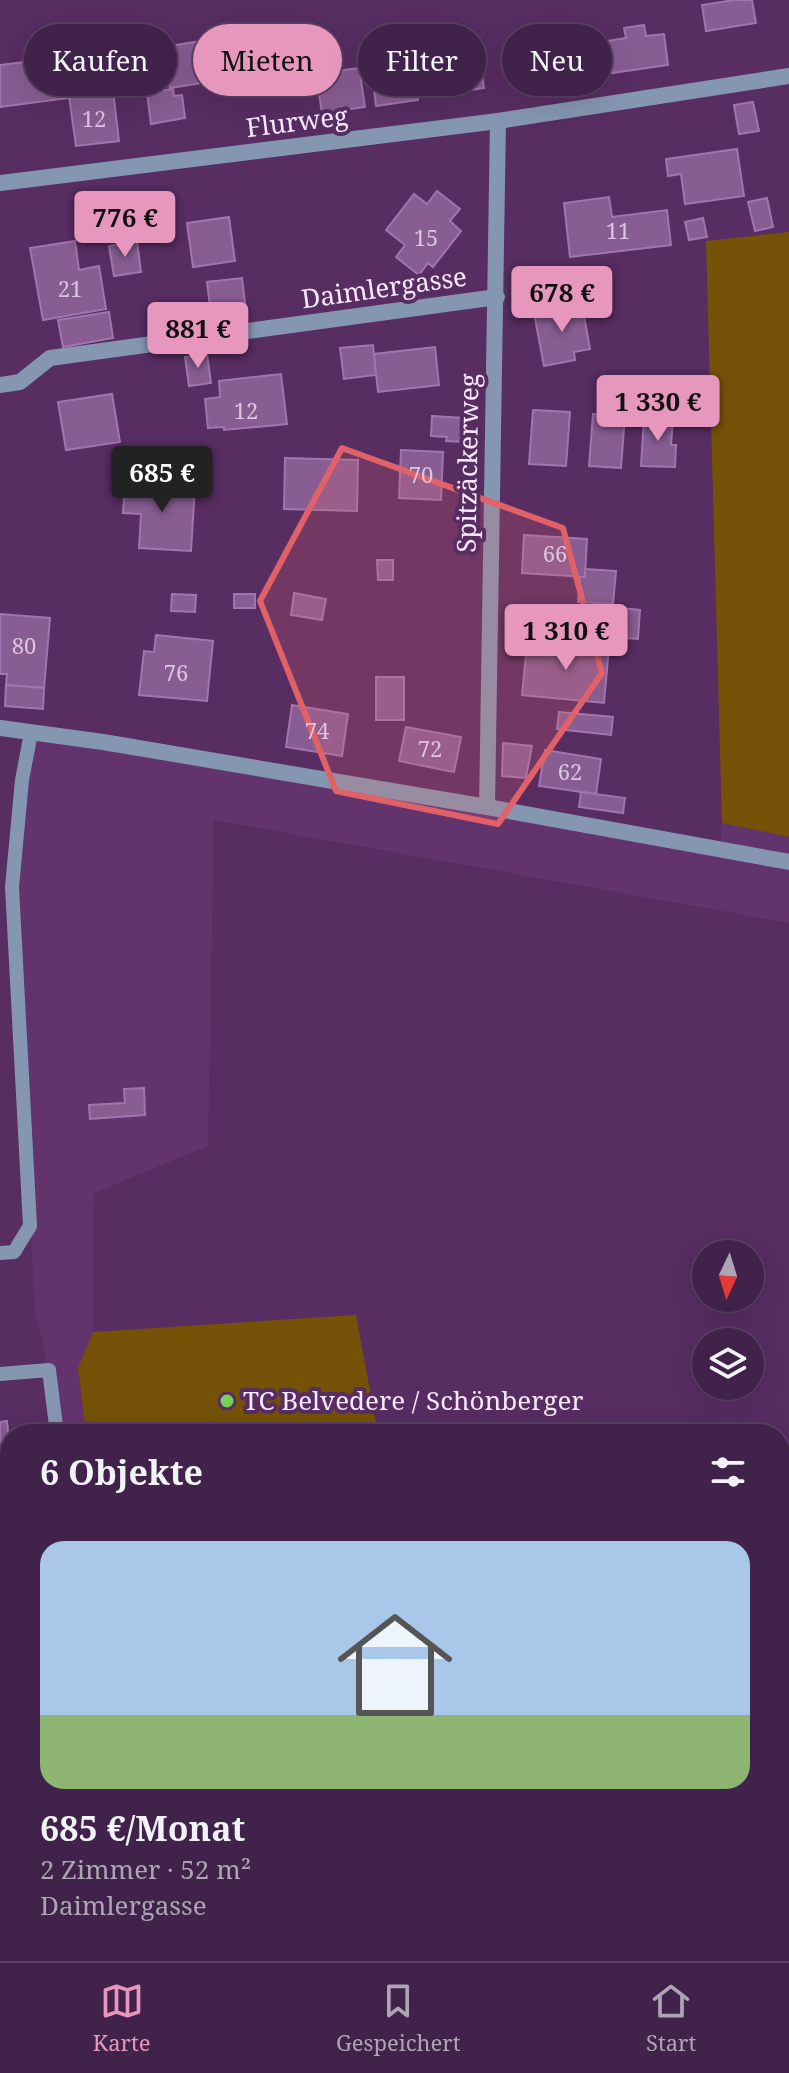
<!DOCTYPE html>
<html lang="de">
<head>
<meta charset="utf-8">
<style>
	body { margin:0; font-family:"Noto Serif",serif; background:#4c2f54; color:#f1f3f6; height:100vh; display:flex; flex-direction:column; font-size:30px; white-space:nowrap }
	* { box-sizing:border-box; margin:0 }
	p { font-size:26px; color:#aea4b5 }
	.icon { flex:none; width:44px; height:44px; fill:none; stroke:currentColor; stroke-width:2; stroke-linecap:round; stroke-linejoin:round }
	.map { position:relative; flex:1; overflow:hidden }
	.sheet { position:absolute; left:0px; top:1424px; width:790px; height:538px; display:flex; flex-direction:column; background:#41224a; border-radius:32px 32px 0 0; box-shadow:0 8px 32px #0002,0 0 0 2px #5a3f62 }
	.sheet>* { flex:none }
	.top-card { position:absolute; left:24px; top:24px; width:742px; height:72px; display:flex; gap:16px }
	.needle { width:52px; rotate:184deg }
	.controls { position:absolute; left:692px; top:1240px; display:grid; gap:16px }
	.controls a { display:grid; place-items:center; width:72px; height:72px; border-radius:50%; background:#41224a; box-shadow:0 8px 32px #0002,0 0 0 2px #5a3f62; font-size:40px }
	.price { position:absolute; translate:-50% -68px; padding:0 18px; border-radius:8px; background:#e797bd; color:#111; font-size:26px; line-height:52px; filter:drop-shadow(0 2px 4px #0008) }
	.price::after { content:''; position:absolute; left:50%; top:48px; width:24px; height:18px; margin-left:-12px; background:inherit; clip-path:polygon(0 0,100% 0,50% 100%) }
	.price.selected { background:#222; color:#fff }
	ul { padding:0; list-style:none }
	li { display:grid; align-content:center; gap:16px; height:424px; padding:0 40px }
	li+li { border-top:2px solid #5a3f62 }
	li span { display:grid; place-items:center; height:248px; border-radius:24px; color:#555 }
	li>.icon { margin-inline-start:auto }
	span .icon { width:144px; height:144px; fill:#fffc; stroke-width:1 }
	li b { font-size:34px }
	h2 { display:flex; justify-content:space-between; align-items:center; height:96px; padding:0 40px; font-size:34px }
	.chip { padding:0 28px; border-radius:36px; background:#41224a; box-shadow:0 8px 32px #0002,0 0 0 2px #5a3f62; font-size:28px; line-height:72px }
	.chip.selected { background:#e797bd; color:#111 }
	.tabs { display:flex; justify-content:space-around; align-items:center; height:112px; border-top:2px solid #5a3f62; background:#41224a; font-size:22px; color:#aea4b5 }
	.tabs a { display:grid; justify-items:center; gap:4px }
	.tabs .selected { color:#e797bd }
	.map>svg:first-child { display:block }
	.built { fill:#63336e }
	.green { fill:#745207 }
	.building { fill:#875d92; stroke:#a375ae; stroke-width:2 }
	.lines { fill:none; stroke-linecap:round; stroke-linejoin:round }
	.lane { stroke:#8596b1; stroke-width:14 }
	.street { stroke:#8596b1; stroke-width:16 }
	.marked { fill:#e06268; fill-opacity:0.2; stroke:#e06268; stroke-width:6; stroke-linejoin:round }
	.poi-dot { fill:#74d25b; stroke:#572d62; stroke-width:3 }
	.labels { text-anchor:middle; stroke-width:8; stroke-linejoin:round; paint-order:stroke }
	.number-label { font-size:22px; fill:#dcc6e2 }
	.street-label { font-size:26px; fill:#f8e9fc; stroke:#572d62 }
	.poi-label { font-size:26px; fill:#f8e9fc; stroke:#572d62; text-anchor:start }
</style>
</head>
<body>
<div class="map">
<svg width="789" height="1961" viewBox="0 0 789 1961">
	<rect width="100%" height="100%" fill="#572d62"/>
	<g class="built">
		<polygon points="31,733 720,848 722,823 789,837 789,923 214,820 208,1146 94,1193 93,1332 78,1368 86,1434 57,1434 49,1370 35,1310 12,887"/>
		<polygon points="780,1527 789,1545 789,1961 126,1961 125,1952 780,1952"/>
	</g>
	<g class="green">
		<polygon points="789,232 789,837 722,823 706,241"/>
		<polygon points="356,1315 378,1434 86,1434 78,1368 93,1332"/>
	</g>
	<g class="building">
		<polygon points="734,0 752,0 756,23 706,31 702,5"/>
		<polygon points="644,25 646,36 664,34 668,65 612,73 607,41 626,38 624,28"/>
		<polygon points="214,39 221,80 170,88 163,47"/>
		<polygon points="426,40 431,77 415,79 418,100 376,106 369,47"/>
		<polygon points="468,41 471,57 479,56 484,88 438,95 430,46"/>
		<polygon points="64,57 69,98 0,107 0,65"/>
		<polygon points="119,61 123,88 113,90 119,141 76,146 65,68"/>
		<polygon points="359,68 365,107 322,113 316,74"/>
		<polygon points="173,89 174,96 182,95 185,118 151,124 147,93"/>
		<polygon points="753,102 759,131 739,134 734,105"/>
		<polygon points="737,149 744,196 685,204 681,174 668,176 666,159"/>
		<polygon points="437,191 460,209 450,221 461,231 433,267 428,263 419,275 396,257 405,245 386,230 414,194 427,204"/>
		<polygon points="609,197 612,217 667,210 671,245 570,257 564,203"/>
		<polygon points="767,198 773,227 755,231 748,202"/>
		<polygon points="229,217 235,261 193,267 187,223"/>
		<polygon points="703,218 707,237 689,240 685,222"/>
		<polygon points="75,241 79,270 99,266 106,309 43,320 30,248"/>
		<polygon points="137,241 141,272 114,276 109,246"/>
		<polygon points="242,278 245,303 210,307 207,282"/>
		<polygon points="582,305 590,349 574,352 575,360 544,366 534,313"/>
		<polygon points="109,312 113,338 63,347 58,320"/>
		<polygon points="373,345 376,375 344,379 340,348"/>
		<polygon points="435,347 439,385 378,392 374,354"/>
		<polygon points="207,354 211,383 189,386 185,357"/>
		<polygon points="281,374 287,424 224,430 224,427 208,428 205,399 220,397 219,381"/>
		<polygon points="112,394 120,442 66,450 58,402"/>
		<polygon points="533,410 570,412 566,466 529,464"/>
		<polygon points="593,414 625,415 621,468 589,466"/>
		<polygon points="432,416 465,418 463,442 446,441 447,437 431,436"/>
		<polygon points="644,417 673,419 671,445 676,445 675,467 641,466"/>
		<polygon points="401,450 443,452 441,500 399,498"/>
		<polygon points="285,458 358,460 357,511 284,509"/>
		<polygon points="125,482 195,486 191,551 139,548 141,514 123,513"/>
		<polygon points="524,535 587,539 585,577 522,573"/>
		<polygon points="377,560 393,560 393,580 378,580"/>
		<polygon points="585,569 616,571 613,604 578,602 580,577 585,577"/>
		<polygon points="294,593 326,599 322,620 291,615"/>
		<polygon points="172,594 196,595 195,612 171,611"/>
		<rect x="234" y="594" width="21" height="14"/>
		<polygon points="600,606 640,610 638,639 597,636"/>
		<polygon points="0,614 50,618 44,688 6,685 7,674 0,674"/>
		<polygon points="156,635 213,641 207,701 139,695 144,651 154,652"/>
		<polygon points="547,641 609,647 604,703 522,695 527,644 546,645"/>
		<rect x="376" y="677" width="28" height="43"/>
		<polygon points="6,685 44,688 43,709 5,706"/>
		<polygon points="292,705 348,714 342,756 286,747"/>
		<polygon points="559,712 613,717 611,735 557,729"/>
		<polygon points="406,727 461,737 454,772 399,761"/>
		<polygon points="503,743 532,746 526,778 502,776"/>
		<polygon points="545,750 601,759 596,794 539,786"/>
		<polygon points="581,792 625,798 623,813 579,807"/>
		<polygon points="144,1088 145,1115 90,1119 89,1105 125,1103 124,1089"/>
		<polygon points="7,1421 10,1453 0,1454 0,1422"/>
		<polygon points="10,1453 10,1483 0,1484 0,1454"/>
		<polygon points="9,1483 10,1515 0,1517 0,1484"/>
		<polygon points="10,1515 10,1543 0,1544 0,1517"/>
		<polygon points="10,1543 10,1577 0,1578 0,1544"/>
		<polygon points="10,1577 10,1608 0,1609 0,1578"/>
		<polygon points="10,1650 10,1679 0,1680 0,1651"/>
		<polygon points="10,1679 10,1708 0,1710 0,1680"/>
		<polygon points="780,1679 789,1730 789,1830 780,1832"/>
		<polygon points="10,1708 10,1738 0,1739 0,1710"/>
		<polygon points="10,1738 10,1770 0,1771 0,1739"/>
		<polygon points="10,1770 10,1808 0,1809 0,1771"/>
		<polygon points="10,1826 10,1856 0,1858 0,1828"/>
		<polygon points="10,1856 10,1884 3,1885 0,1858"/>
		<polygon points="781,1886 789,1907 789,1961 751,1961 748,1952 780,1952"/>
		<polygon points="13,1952 67,1952 68,1961 14,1961"/>
		<polygon points="304,1952 415,1952 416,1961 306,1961"/>
		<polygon points="443,1952 529,1952 480,1961 445,1961"/>
		<polygon points="536,1952 578,1952 579,1961 537,1961"/>
	</g>
	<g class="lines">
		<g class="lane">
			<polyline points="0,1253 14,1252 30,1226 12,887 22,780 31,733"/>
			<polyline points="0,1374 49,1370 57,1434"/>
		</g>
		<g class="street">
			<polyline points="0,183 498,121 789,76"/>
			<polyline points="0,385 20,382 50,358 497,297"/>
			<polyline points="0,728 103,742 487,807 789,862"/>
			<polyline points="487,807 498,121"/>
			<polyline points="0,1638 10,1636"/>
			<polyline points="125,1952 126,1961"/>
		</g>
	</g>
	<path class="marked" d="M342,448L563,528L602,673L498,824L336,791L260,601Z"/>
	<circle class="poi-dot" cx="227" cy="1401" r="8"/>
	<g class="labels">
		<g class="number-label">
			<text x="94" y="127">12</text>
			<text x="618" y="239">11</text>
			<text x="426" y="246">15</text>
			<text x="70" y="297">21</text>
			<text x="246" y="419">12</text>
			<text x="421" y="483">70</text>
			<text x="555" y="562">66</text>
			<text x="24" y="654">80</text>
			<text x="176" y="681">76</text>
			<text x="317" y="739">74</text>
			<text x="430" y="757">72</text>
			<text x="570" y="780">62</text>
		</g>
		<g class="street-label">
			<text transform="translate(297 122) rotate(-7)" y="9">Flurweg</text>
			<text transform="translate(384 288) rotate(-8)" y="9">Daimlergasse</text>
			<text transform="translate(468 463) rotate(-89)" y="9">Spitzäckerweg</text>
		</g>
		<g class="poi-label">
			<text x="243" y="1410">TC Belvedere / Schönberger</text>
		</g>
	</g>
</svg>
<div class="controls">
<a><svg class="needle" viewBox="-14 -14 28 28"><path d="M0-13l5 13h-10z" fill="#e53935"/><path d="M0 13l5-13h-10z" fill="#aea4b5"/></svg></a>
<a><svg class="icon" aria-label="layers" viewBox="0 0 24 24"><path d="M12 4l9 5-9 5-9-5zM3 14l9 5 9-5"/></svg></a>
</div>
<b class="price" style="left:125px;top:259px">776 €</b>
<b class="price" style="left:562px;top:334px">678 €</b>
<b class="price" style="left:198px;top:370px">881 €</b>
<b class="price" style="left:658px;top:443px">1 330 €</b>
<b class="price selected" style="left:162px;top:514px">685 €</b>
<b class="price" style="left:566px;top:672px">1 310 €</b>
<div class="top-card">
<a class="chip">Kaufen</a>
<a class="chip selected">Mieten</a>
<a class="chip">Filter</a>
<a class="chip">Neu</a>
</div>
<section class="sheet">
<h2>6 Objekte<svg class="icon" aria-label="filters" viewBox="0 0 24 24"><path d="M4 7h16M4 17h16"/><circle cx="9" cy="7" r="2"/><circle cx="15" cy="17" r="2"/></svg></h2>
<ul>
<li><span style="background:linear-gradient(#a9c7e8 70%,#8fb573 0)"><svg class="icon" aria-label="home" viewBox="0 0 24 24"><path d="M3 11l9-7 9 7M6 9v11h12V9"/></svg></span><div><b>685 €/Monat</b><p>2 Zimmer · 52 m²</p><p>Daimlergasse</p></div></li>
</ul>
</section>
</div>
<nav class="tabs">
<a class="selected"><svg class="icon" aria-label="map" viewBox="0 0 24 24"><path d="M3 6l6-2 6 2 6-2v14l-6 2-6-2-6 2zM9 4v14M15 6v14"/></svg>Karte</a>
<a><svg class="icon" aria-label="saved" viewBox="0 0 24 24"><path d="M7 4h10v16l-5-4-5 4z"/></svg>Gespeichert</a>
<a><svg class="icon" aria-label="home" viewBox="0 0 24 24"><path d="M3 11l9-7 9 7M6 9v11h12V9"/></svg>Start</a>
</nav>
</body>
</html>
